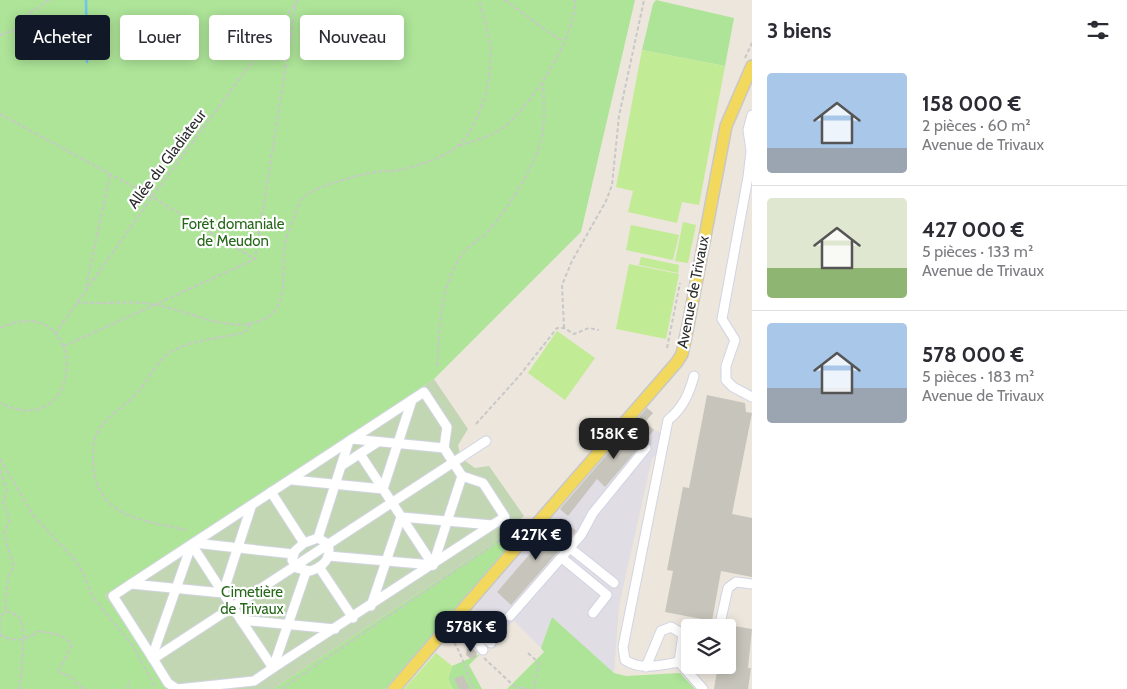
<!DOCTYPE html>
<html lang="fr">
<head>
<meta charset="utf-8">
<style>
	body { margin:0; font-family:Cabin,sans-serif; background:#f2f2f3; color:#2b2b33; height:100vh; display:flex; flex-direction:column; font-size:19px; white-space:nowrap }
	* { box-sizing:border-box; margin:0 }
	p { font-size:16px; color:#7c7c81 }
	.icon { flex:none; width:28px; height:28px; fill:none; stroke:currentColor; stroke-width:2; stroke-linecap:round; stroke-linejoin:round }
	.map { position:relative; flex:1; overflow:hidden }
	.details { display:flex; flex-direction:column; background:#fff; width:375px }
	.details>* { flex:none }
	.guide { position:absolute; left:15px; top:15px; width:475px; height:45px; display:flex; gap:10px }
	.controls { position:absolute; left:681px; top:619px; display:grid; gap:10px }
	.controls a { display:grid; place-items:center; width:55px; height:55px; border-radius:5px; background:#fff; box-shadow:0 2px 12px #0003; font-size:25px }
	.price { position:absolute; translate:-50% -42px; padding:0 11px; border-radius:10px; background:#111827; color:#fff; font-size:16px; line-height:32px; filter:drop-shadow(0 1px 2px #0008) }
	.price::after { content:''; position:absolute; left:50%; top:30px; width:15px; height:11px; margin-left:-8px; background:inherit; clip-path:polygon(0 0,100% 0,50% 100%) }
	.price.on { background:#222; color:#fff }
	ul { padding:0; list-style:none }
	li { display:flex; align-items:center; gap:15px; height:125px; padding:0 15px }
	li+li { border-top:1px solid #e1e1e2 }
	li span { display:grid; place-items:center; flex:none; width:140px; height:100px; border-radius:5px; color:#555 }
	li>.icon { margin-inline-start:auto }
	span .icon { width:60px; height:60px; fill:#fffc; stroke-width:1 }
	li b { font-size:21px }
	h2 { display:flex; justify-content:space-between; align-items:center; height:60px; padding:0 15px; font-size:21px }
	.chip { padding:0 18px; border-radius:5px; background:#fff; box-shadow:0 2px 12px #0003; font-size:18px; line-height:45px }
	.chip.on { background:#111827; color:#fff }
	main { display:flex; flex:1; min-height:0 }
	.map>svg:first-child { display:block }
	.industrial { fill:#e0dde5 }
	.green { fill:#ade498 }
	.cemetery { fill:#c2d6b3 }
	.pitch { fill:#c1eb94 }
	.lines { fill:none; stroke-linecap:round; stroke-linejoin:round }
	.stream { stroke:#6ec6ef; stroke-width:2.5 }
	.building { fill:#c7c4bb }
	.minor-casing { stroke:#d1d4e3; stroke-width:11 }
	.major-casing { stroke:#c8c8c8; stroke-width:14 }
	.path { stroke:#c8c8c8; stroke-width:2; stroke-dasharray:4 2.5; stroke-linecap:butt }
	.minor { stroke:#fff; stroke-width:9 }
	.major { stroke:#f2d85c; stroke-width:11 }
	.labels { text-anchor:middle; stroke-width:4.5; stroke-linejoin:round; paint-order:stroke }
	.street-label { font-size:15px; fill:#2a2a2a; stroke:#fff }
	.park-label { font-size:15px; fill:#256819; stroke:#fff }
</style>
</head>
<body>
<main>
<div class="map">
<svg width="752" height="689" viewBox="0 0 752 689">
	<rect width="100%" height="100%" fill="#ece6dc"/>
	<polygon class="industrial" points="647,408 653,413 645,422 654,430 662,433 657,455 652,458 619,606 614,673 552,617 541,648 514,621 502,630 474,608"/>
	<g class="green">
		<polygon points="0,0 635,0 581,232 434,379 105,595 167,689 0,689"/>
		<polygon points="656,0 734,18 725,66 642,50 653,4"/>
		<polygon points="517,522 526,532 386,689 273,689 490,546"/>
		<polygon points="552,617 614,673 626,676 680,673 695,689 507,689 544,652 541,648"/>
		<polygon points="480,654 469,665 482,689 453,689 448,679 452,666"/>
	</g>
	<polygon class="cemetery" points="434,379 468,429 458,445 461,458 475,468 489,466 524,516 490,546 273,689 167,689 105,595"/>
	<g class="pitch">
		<polygon points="642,50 725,66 699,205 682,202 677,223 628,212 633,191 616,187"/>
		<polygon points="683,222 696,225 688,263 675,261"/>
		<polygon points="631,225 679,235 673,260 626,250"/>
		<polygon points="641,257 679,265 678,273 639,265"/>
		<polygon points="629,264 679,274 666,339 616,329"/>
		<polygon points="557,331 595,358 565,400 528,373"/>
		<polygon points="436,653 452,666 448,679 453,689 404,689"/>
	</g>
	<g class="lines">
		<polyline class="stream" points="86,0 87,62"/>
	</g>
	<g class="building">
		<polygon points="707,395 745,403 746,412 752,413 732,514 752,518 752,577 721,571 712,621 665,612 673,571 667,570 683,487 689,488"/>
		<polygon points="647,408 653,413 645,422 654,430 605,487 597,479 568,516 560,509"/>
		<polygon points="561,518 576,531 511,605 497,592"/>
		<polygon points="728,625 752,629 748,668 751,668 748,689 714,689 718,665 728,665"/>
		<polygon points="472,648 477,652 476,657 471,659 466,655 467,649"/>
		<polygon points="463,675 470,689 459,689 454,679"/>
	</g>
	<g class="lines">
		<g class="minor-casing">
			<g id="minor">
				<polyline points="752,115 748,130 751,151 748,177 722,319 735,340 726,366 726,380 733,387 752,397"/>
				<polyline points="352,439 444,448 462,476 433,565"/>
				<polyline points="360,454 383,489 412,400"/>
				<polyline points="341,466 378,442"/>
				<polyline points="462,476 483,483 505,517 492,525"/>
				<polyline points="292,480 383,489 433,565"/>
				<path d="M271,492L304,543L318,538L328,544C332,558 323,567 310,571L297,568L292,560L295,551L304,543"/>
				<polyline points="318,538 349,441"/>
				<polyline points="194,543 293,554"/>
				<polyline points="192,545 223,593"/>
				<polyline points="191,546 152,657 168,683 177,689 254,681 273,668 306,572"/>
				<polyline points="570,548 614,583"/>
				<polyline points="328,556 433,565"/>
				<polyline points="562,558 607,595 593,613"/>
				<polyline points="319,567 353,618"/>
				<polyline points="131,584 113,596 152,657"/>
				<polyline points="223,593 251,507"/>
				<polyline points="371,606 401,517 492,525 273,668 223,593 131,584 424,392 447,427 444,448"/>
				<polyline points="458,616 491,643"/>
				<polyline points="510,616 581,535 593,513 646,448"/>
				<polyline points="241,620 335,629"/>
				<polyline points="468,624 470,632 483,650"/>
				<polyline points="719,628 728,588 736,582 752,584"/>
				<polyline points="690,656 679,662 703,689"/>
				<polyline points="153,659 486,441"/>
				<path d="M646,667L661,631L671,627L683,634L679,662C661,665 641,671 625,660L623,647L668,420C683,408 689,394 694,376"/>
			</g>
		</g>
		<g class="major-casing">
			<polyline id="major" points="394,689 677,362 682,354 687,331 726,126 752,66"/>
		</g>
		<g class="path">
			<polyline points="505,0 547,31 563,41"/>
			<polyline points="0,35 20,28 26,16 49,0"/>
			<polyline points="745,58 752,43"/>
			<polyline points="0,114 152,197 255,259"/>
			<path d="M459,146C473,141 493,136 505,126C532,104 577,35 575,0"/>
			<polyline points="86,287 110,175"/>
			<path d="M77,302C102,305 127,300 152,304C187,309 231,337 266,318C291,305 280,267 285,244C287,233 292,223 296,212C298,207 299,200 305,196C319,185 358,175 376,172C384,170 391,172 399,170C417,166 440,159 455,148C480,130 494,74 490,44C488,29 483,14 479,0"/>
			<path d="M0,328C91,287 87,446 0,403"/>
			<polyline points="564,328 562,285 572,261 606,201 612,185 619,116 644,0"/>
			<polyline points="55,334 152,197 298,0"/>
			<polyline points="64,346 255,259 296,3"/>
			<polyline points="667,348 680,283"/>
			<path d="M437,366C440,326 438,292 461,256C468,245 481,240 489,230C510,206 538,162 543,130C545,115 544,100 543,84"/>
			<polyline points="476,424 520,375 557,328 564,328 574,334 589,328 599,330"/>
			<polyline points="0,459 33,515 75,560 84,574 92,596 133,646 156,689"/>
			<polyline points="0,470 7,491 3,502 10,520 4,534 14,567 8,577 5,610 19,616 24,631 20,689"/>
			<path d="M186,530C145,520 97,519 93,464C93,452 92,438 100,428C109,415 125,406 136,394C150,380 156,358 176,349C195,340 221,338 242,333L249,329V323"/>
			<path d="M0,635C14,642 26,641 38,631C49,633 66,634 72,645L58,672L70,676L83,689"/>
			<polyline points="0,635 0,619 5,610"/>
			<polyline points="454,641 466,642"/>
			<path d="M454,642C464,659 466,672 474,689"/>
			<polyline points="528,653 539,663 534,689"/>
			<polyline points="484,658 514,686 527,689"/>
			<polyline points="128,689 129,681"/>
			<polyline points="281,689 493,545 526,520"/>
		</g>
		<use href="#minor" class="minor"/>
		<use href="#major" class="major"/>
	</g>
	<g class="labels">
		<g class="street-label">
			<text transform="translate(167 159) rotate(-53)" y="5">Allée du Gladiateur</text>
			<text transform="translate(693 292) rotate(-79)" y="5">Avenue de Trivaux</text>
		</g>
		<g class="park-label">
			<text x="233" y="229">Forêt domaniale<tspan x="233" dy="17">de Meudon</tspan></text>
			<text x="252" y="597">Cimetière<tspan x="252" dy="17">de Trivaux</tspan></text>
		</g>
	</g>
</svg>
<div class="controls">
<a><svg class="icon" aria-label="layers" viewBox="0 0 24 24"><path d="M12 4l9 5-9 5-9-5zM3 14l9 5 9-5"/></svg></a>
</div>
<b class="price on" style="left:614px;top:460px">158K €</b>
<b class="price" style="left:536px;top:561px">427K €</b>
<b class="price" style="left:471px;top:653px">578K €</b>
<div class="guide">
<a class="chip on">Acheter</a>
<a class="chip">Louer</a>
<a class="chip">Filtres</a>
<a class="chip">Nouveau</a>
</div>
</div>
<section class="details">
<h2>3 biens<svg class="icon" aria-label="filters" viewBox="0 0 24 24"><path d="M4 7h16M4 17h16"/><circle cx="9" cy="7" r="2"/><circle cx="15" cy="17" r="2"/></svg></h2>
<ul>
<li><span style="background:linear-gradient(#a9c7e8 75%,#9aa5b1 0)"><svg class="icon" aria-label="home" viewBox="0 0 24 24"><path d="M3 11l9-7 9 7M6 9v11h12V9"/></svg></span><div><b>158 000 €</b><p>2 pièces · 60 m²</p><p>Avenue de Trivaux</p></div></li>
<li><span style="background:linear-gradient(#dfe7d0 70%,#8fb573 0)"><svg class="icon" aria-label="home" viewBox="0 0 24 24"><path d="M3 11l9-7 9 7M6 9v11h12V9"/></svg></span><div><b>427 000 €</b><p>5 pièces · 133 m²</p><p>Avenue de Trivaux</p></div></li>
<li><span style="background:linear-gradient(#a9c7e8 65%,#9aa5b1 0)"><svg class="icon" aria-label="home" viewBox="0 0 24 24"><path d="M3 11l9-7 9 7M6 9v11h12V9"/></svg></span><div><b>578 000 €</b><p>5 pièces · 183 m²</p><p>Avenue de Trivaux</p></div></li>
</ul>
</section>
</main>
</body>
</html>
